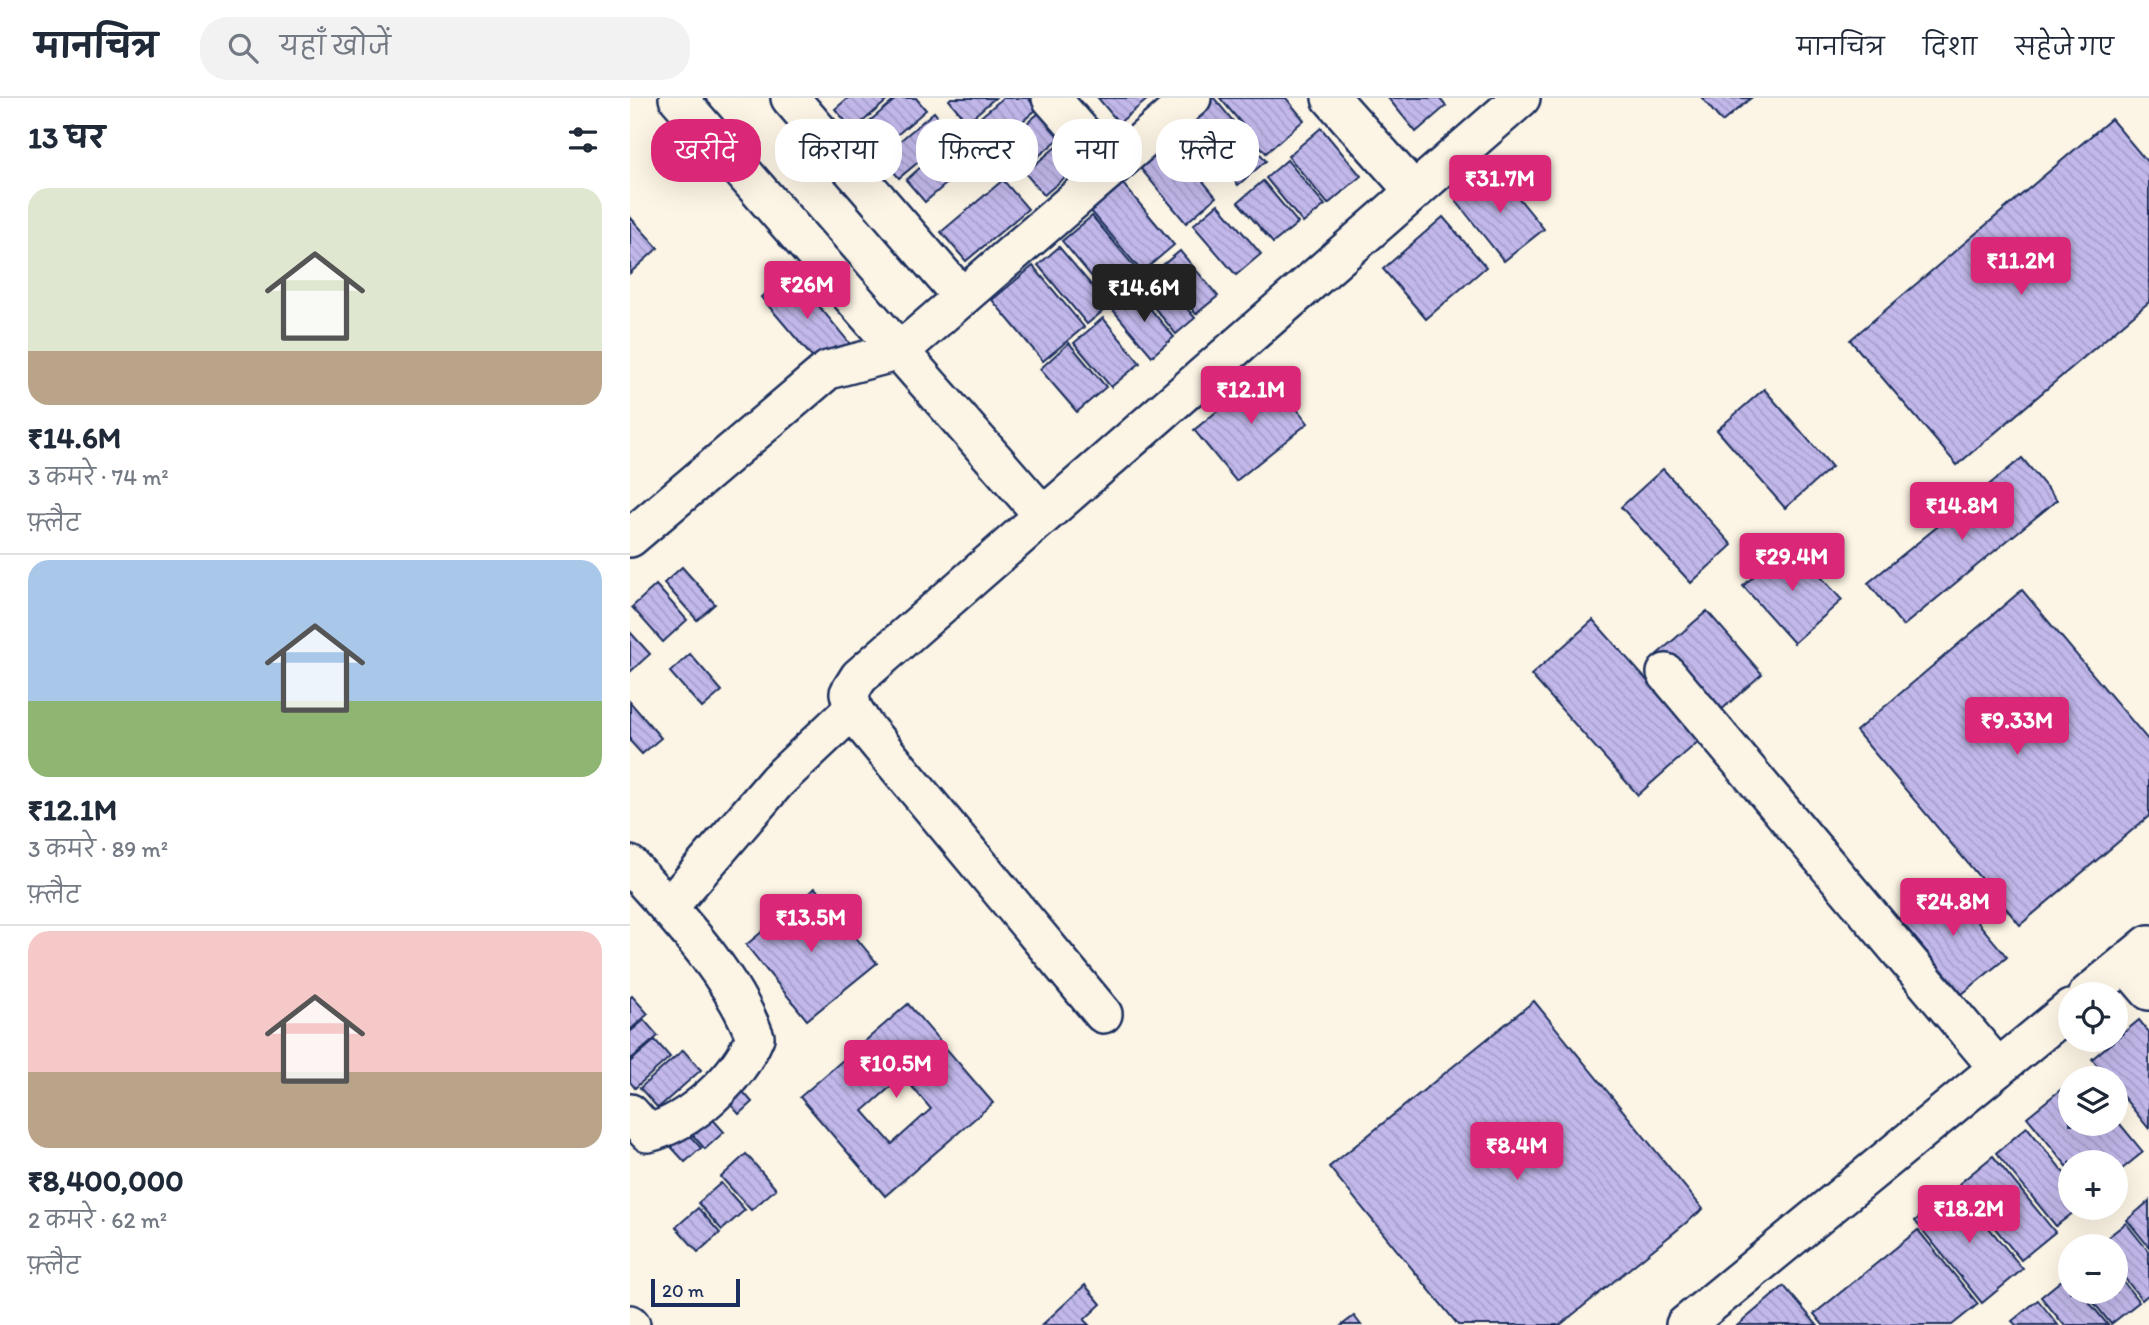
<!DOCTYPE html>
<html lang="hi">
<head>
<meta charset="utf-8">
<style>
	body { margin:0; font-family:Itim,"Playpen Sans Deva",sans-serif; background:#f2f2f3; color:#1f2937; height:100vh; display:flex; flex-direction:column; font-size:26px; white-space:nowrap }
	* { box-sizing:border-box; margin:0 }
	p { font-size:23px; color:#747a83 }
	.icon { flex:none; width:38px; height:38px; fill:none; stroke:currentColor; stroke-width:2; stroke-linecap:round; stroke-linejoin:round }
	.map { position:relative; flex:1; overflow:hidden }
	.details { display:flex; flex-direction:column; background:#fff; width:630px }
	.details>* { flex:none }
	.banner { position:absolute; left:21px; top:21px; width:665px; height:63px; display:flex; gap:14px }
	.controls { position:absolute; left:1428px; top:884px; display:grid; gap:14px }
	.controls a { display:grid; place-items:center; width:70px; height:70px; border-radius:50%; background:#fff; box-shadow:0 7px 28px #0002; font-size:35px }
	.scale { position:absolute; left:21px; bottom:18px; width:89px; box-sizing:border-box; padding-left:7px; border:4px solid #1b2f5e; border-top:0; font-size:19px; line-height:24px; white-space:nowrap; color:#1b2f5e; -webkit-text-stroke:5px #fcf5e5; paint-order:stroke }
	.price { position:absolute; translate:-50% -60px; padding:0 16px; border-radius:7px; background:#db2777; color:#fff; font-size:23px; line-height:46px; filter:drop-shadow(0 2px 4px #0008) }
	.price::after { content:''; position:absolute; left:50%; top:42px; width:21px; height:16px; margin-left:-10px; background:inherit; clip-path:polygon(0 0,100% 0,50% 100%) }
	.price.selected { background:#222; color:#fff }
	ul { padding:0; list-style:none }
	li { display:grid; align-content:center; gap:14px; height:371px; padding:0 28px }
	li+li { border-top:2px solid #e0e1e3 }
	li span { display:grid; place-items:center; height:217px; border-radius:21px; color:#555 }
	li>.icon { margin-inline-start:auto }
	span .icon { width:126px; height:126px; fill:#fffc; stroke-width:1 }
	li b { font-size:30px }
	h2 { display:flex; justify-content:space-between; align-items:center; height:84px; padding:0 28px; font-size:30px }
	.chip { padding:0 24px; border-radius:28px; background:#fff; box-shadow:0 7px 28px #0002; font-size:24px; line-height:63px }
	.chip.selected { background:#db2777; color:#fff }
	header { display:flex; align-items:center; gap:42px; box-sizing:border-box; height:98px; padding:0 35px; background:#fff; border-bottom:2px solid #e0e1e3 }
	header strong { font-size:33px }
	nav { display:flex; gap:38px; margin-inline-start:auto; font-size:24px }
	.search { width:490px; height:63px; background:#f2f2f3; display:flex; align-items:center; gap:18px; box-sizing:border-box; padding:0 24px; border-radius:28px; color:#747a83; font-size:26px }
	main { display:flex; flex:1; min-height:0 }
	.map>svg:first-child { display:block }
	.building { fill:url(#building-back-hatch); stroke:#1b2f5e; stroke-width:2; fill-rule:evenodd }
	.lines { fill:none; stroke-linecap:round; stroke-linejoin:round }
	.minor-casing { stroke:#1b2f5e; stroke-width:42 }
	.minor { stroke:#fcf5e5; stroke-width:37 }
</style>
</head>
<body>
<header>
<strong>मानचित्र</strong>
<div class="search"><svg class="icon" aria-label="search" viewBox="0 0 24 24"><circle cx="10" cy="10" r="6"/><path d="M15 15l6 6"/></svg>यहाँ खोजें</div>
<nav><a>मानचित्र</a><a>दिशा</a><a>सहेजे गए</a></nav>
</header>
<main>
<section class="details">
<h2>13 घर<svg class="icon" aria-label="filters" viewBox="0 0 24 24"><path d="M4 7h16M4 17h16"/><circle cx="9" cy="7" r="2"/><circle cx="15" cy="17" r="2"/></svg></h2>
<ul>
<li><span style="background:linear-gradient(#dfe7d0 75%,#b9a48a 0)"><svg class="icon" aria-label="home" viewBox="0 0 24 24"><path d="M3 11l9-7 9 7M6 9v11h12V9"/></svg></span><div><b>₹14.6M</b><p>3 कमरे · 74 m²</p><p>फ़्लैट</p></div></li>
<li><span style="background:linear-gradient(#a9c7e8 65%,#8fb573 0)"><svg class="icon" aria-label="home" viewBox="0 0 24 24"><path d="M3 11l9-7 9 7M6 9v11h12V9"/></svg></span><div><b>₹12.1M</b><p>3 कमरे · 89 m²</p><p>फ़्लैट</p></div></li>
<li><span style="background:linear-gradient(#f6c9c9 65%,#b9a48a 0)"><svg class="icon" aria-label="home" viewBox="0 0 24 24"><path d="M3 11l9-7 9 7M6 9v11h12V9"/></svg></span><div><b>₹8,400,000</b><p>2 कमरे · 62 m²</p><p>फ़्लैट</p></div></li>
</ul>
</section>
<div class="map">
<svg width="1519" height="1227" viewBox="0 0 1519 1227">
	<defs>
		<pattern id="building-back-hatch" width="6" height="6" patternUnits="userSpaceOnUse" patternTransform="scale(1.75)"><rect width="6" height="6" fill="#c2b8ea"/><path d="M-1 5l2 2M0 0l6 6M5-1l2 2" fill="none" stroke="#a69ecb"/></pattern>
	</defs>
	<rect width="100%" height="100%" fill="#fcf5e5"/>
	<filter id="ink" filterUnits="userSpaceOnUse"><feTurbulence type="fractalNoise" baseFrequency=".0143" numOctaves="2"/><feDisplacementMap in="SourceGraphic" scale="14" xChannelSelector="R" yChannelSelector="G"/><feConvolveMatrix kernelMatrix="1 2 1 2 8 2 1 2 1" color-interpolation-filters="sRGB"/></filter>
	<g filter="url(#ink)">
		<g class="building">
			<polygon points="218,0 260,0 223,32 205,11"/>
			<polygon points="267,0 286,0 296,12 246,55 228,33"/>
			<polygon points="321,0 365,0 337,24 319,2"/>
			<polygon points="373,0 398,0 407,11 354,56 334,33"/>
			<polygon points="468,0 519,0 489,25"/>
			<polygon points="578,0 584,0 636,63 608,87 553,21"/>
			<polygon points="590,0 656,0 674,22 636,55"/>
			<polygon points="758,0 809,0 816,8 786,34"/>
			<polygon points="1072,0 1121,0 1092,24"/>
			<polygon points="416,9 437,34 390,74 369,49"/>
			<polygon points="304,14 322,36 269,80 251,59"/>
			<polygon points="1481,21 1519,66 1519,204 1327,367 1220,242"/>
			<polygon points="691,30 731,78 698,106 658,58"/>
			<polygon points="440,37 459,59 414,97 395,75"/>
			<polygon points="537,40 586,99 556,125 506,65"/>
			<polygon points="317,46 336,69 295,104 276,82"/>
			<polygon points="657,62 695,107 673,125 636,80"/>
			<polygon points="865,71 914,131 874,163 826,103"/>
			<polygon points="373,82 398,111 336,163 311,134"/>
			<polygon points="633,83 668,125 643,145 608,104"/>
			<polygon points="493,86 544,147 512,174 461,113"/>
			<polygon points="588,106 631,156 606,177 563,127"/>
			<polygon points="462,118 513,179 483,204 432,143"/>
			<polygon points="0,119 28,150 0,175"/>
			<polygon points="813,119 856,169 796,221 753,171"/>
			<polygon points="429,149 479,208 457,226 408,167"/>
			<polygon points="550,153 588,198 566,216 528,171"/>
			<polygon points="403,168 454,229 413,263 362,202"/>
			<polygon points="161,174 222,248 193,272 131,199"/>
			<polygon points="526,174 565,220 546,236 508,190"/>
			<polygon points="505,193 544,239 522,258 483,212"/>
			<polygon points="473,220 510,265 481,289 444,245"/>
			<polygon points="439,245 476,289 447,314 410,271"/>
			<polygon points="637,273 678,325 606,383 564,332"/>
			<polygon points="1134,291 1202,369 1155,410 1087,332"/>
			<polygon points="1392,360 1427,402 1273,528 1238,485"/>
			<polygon points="1033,371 1102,447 1061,485 991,409"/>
			<polygon points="1160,445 1212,502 1164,545 1113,488"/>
			<polygon points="52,469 85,506 67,522 34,485"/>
			<polygon points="26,487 57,522 33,544 2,509"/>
			<polygon points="1392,492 1519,643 1519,718 1390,827 1226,633"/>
			<polygon points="1077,513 1132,576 1081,621 1025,558"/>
			<polygon points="963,522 1070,642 1008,697 901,577"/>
			<polygon points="0,534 20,556 0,574"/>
			<polygon points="60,556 92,593 72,610 40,574"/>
			<polygon points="0,604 31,640 12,656 0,643"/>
			<polygon points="1314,784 1377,859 1332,896 1269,821"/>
			<polygon points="185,790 247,865 177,922 116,847"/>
			<polygon points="2,898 18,916 0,932 0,900"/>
			<polygon points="904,903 1073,1111 930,1227 828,1227 699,1069"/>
			<path d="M278,906L363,1005L255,1098L170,999ZM273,978L301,1011L262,1046L233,1013Z"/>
			<polygon points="14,922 28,938 0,962 0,934"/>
			<polygon points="1509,922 1519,934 1519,1031 1486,990 1486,980 1477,980 1462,961"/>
			<polygon points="25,942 40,959 5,990 0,984 0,964"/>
			<polygon points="53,952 71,972 28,1010 10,990"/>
			<polygon points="101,980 122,1004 109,1016 88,992"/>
			<polygon points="1440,984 1440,1026 1486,1026 1486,1021 1513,1054 1486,1076 1486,1064 1440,1064 1440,1072 1397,1019"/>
			<polygon points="71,1008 94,1034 75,1051 52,1025"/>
			<polygon points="49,1026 71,1050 55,1064 33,1040"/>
			<polygon points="1397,1029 1440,1082 1440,1110 1449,1110 1426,1128 1366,1055"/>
			<polygon points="116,1056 146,1091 121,1112 91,1079"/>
			<polygon points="1363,1058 1425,1134 1391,1162 1329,1086"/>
			<polygon points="91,1085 115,1112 92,1132 68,1105"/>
			<polygon points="1326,1090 1393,1171 1352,1205 1285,1123"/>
			<polygon points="1519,1103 1519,1149 1497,1122"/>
			<polygon points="68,1110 90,1135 68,1154 46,1129"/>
			<polygon points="1496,1125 1519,1154 1519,1196 1512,1202 1486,1169 1486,1148 1468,1147"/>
			<polygon points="1288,1132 1348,1206 1322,1227 1193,1227 1184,1216"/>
			<polygon points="1486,1174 1509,1204 1481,1226 1455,1194 1486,1194"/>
			<polygon points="1438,1177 1440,1194 1451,1194 1478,1227 1434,1227 1411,1199"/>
			<polygon points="455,1187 471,1206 454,1222 459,1227 412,1227"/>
			<polygon points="1154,1188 1187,1227 1108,1227"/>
			<polygon points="1408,1202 1428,1227 1386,1227 1382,1223"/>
			<polygon points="724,1218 731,1227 712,1227"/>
		</g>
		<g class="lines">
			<g class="minor-casing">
				<g id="minor">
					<polyline points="48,0 412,416"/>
					<polyline points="160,0 332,199"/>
					<polyline points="421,0 482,69"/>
					<polyline points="701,0 783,92"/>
					<polyline points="0,440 198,272 270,253 562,0"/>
					<polyline points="1036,575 1368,970"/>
					<path d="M0,767C46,819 100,873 125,939C108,980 61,1024 18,1035L0,1015"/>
					<polyline points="38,810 147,683 223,611"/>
					<polyline points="1496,866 1519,893"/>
					<polyline points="1458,896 1519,846"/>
					<polyline points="473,916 234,628 223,611 219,595 229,579 891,0"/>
					<polyline points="0,1226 1,1227"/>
					<polyline points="1055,1227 1440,911"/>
				</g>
			</g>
			<use href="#minor" class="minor"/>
		</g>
	</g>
</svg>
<div class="controls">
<a><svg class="icon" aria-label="locate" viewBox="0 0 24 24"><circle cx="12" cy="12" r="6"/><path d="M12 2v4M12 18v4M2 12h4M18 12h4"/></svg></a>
<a><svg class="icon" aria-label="layers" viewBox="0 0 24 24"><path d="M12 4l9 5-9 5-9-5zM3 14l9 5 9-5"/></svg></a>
<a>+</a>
<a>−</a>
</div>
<div class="scale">20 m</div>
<b class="price" style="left:870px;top:117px">₹31.7M</b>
<b class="price" style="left:1391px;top:199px">₹11.2M</b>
<b class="price" style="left:177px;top:223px">₹26M</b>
<b class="price selected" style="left:514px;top:226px">₹14.6M</b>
<b class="price" style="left:621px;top:328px">₹12.1M</b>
<b class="price" style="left:1332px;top:444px">₹14.8M</b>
<b class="price" style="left:1162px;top:495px">₹29.4M</b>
<b class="price" style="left:1387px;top:659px">₹9.33M</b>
<b class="price" style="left:1323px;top:840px">₹24.8M</b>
<b class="price" style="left:181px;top:856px">₹13.5M</b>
<b class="price" style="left:266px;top:1002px">₹10.5M</b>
<b class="price" style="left:887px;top:1084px">₹8.4M</b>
<b class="price" style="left:1339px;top:1147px">₹18.2M</b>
<div class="banner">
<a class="chip selected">खरीदें</a>
<a class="chip">किराया</a>
<a class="chip">फ़िल्टर</a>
<a class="chip">नया</a>
<a class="chip">फ़्लैट</a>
</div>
</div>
</main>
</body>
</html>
